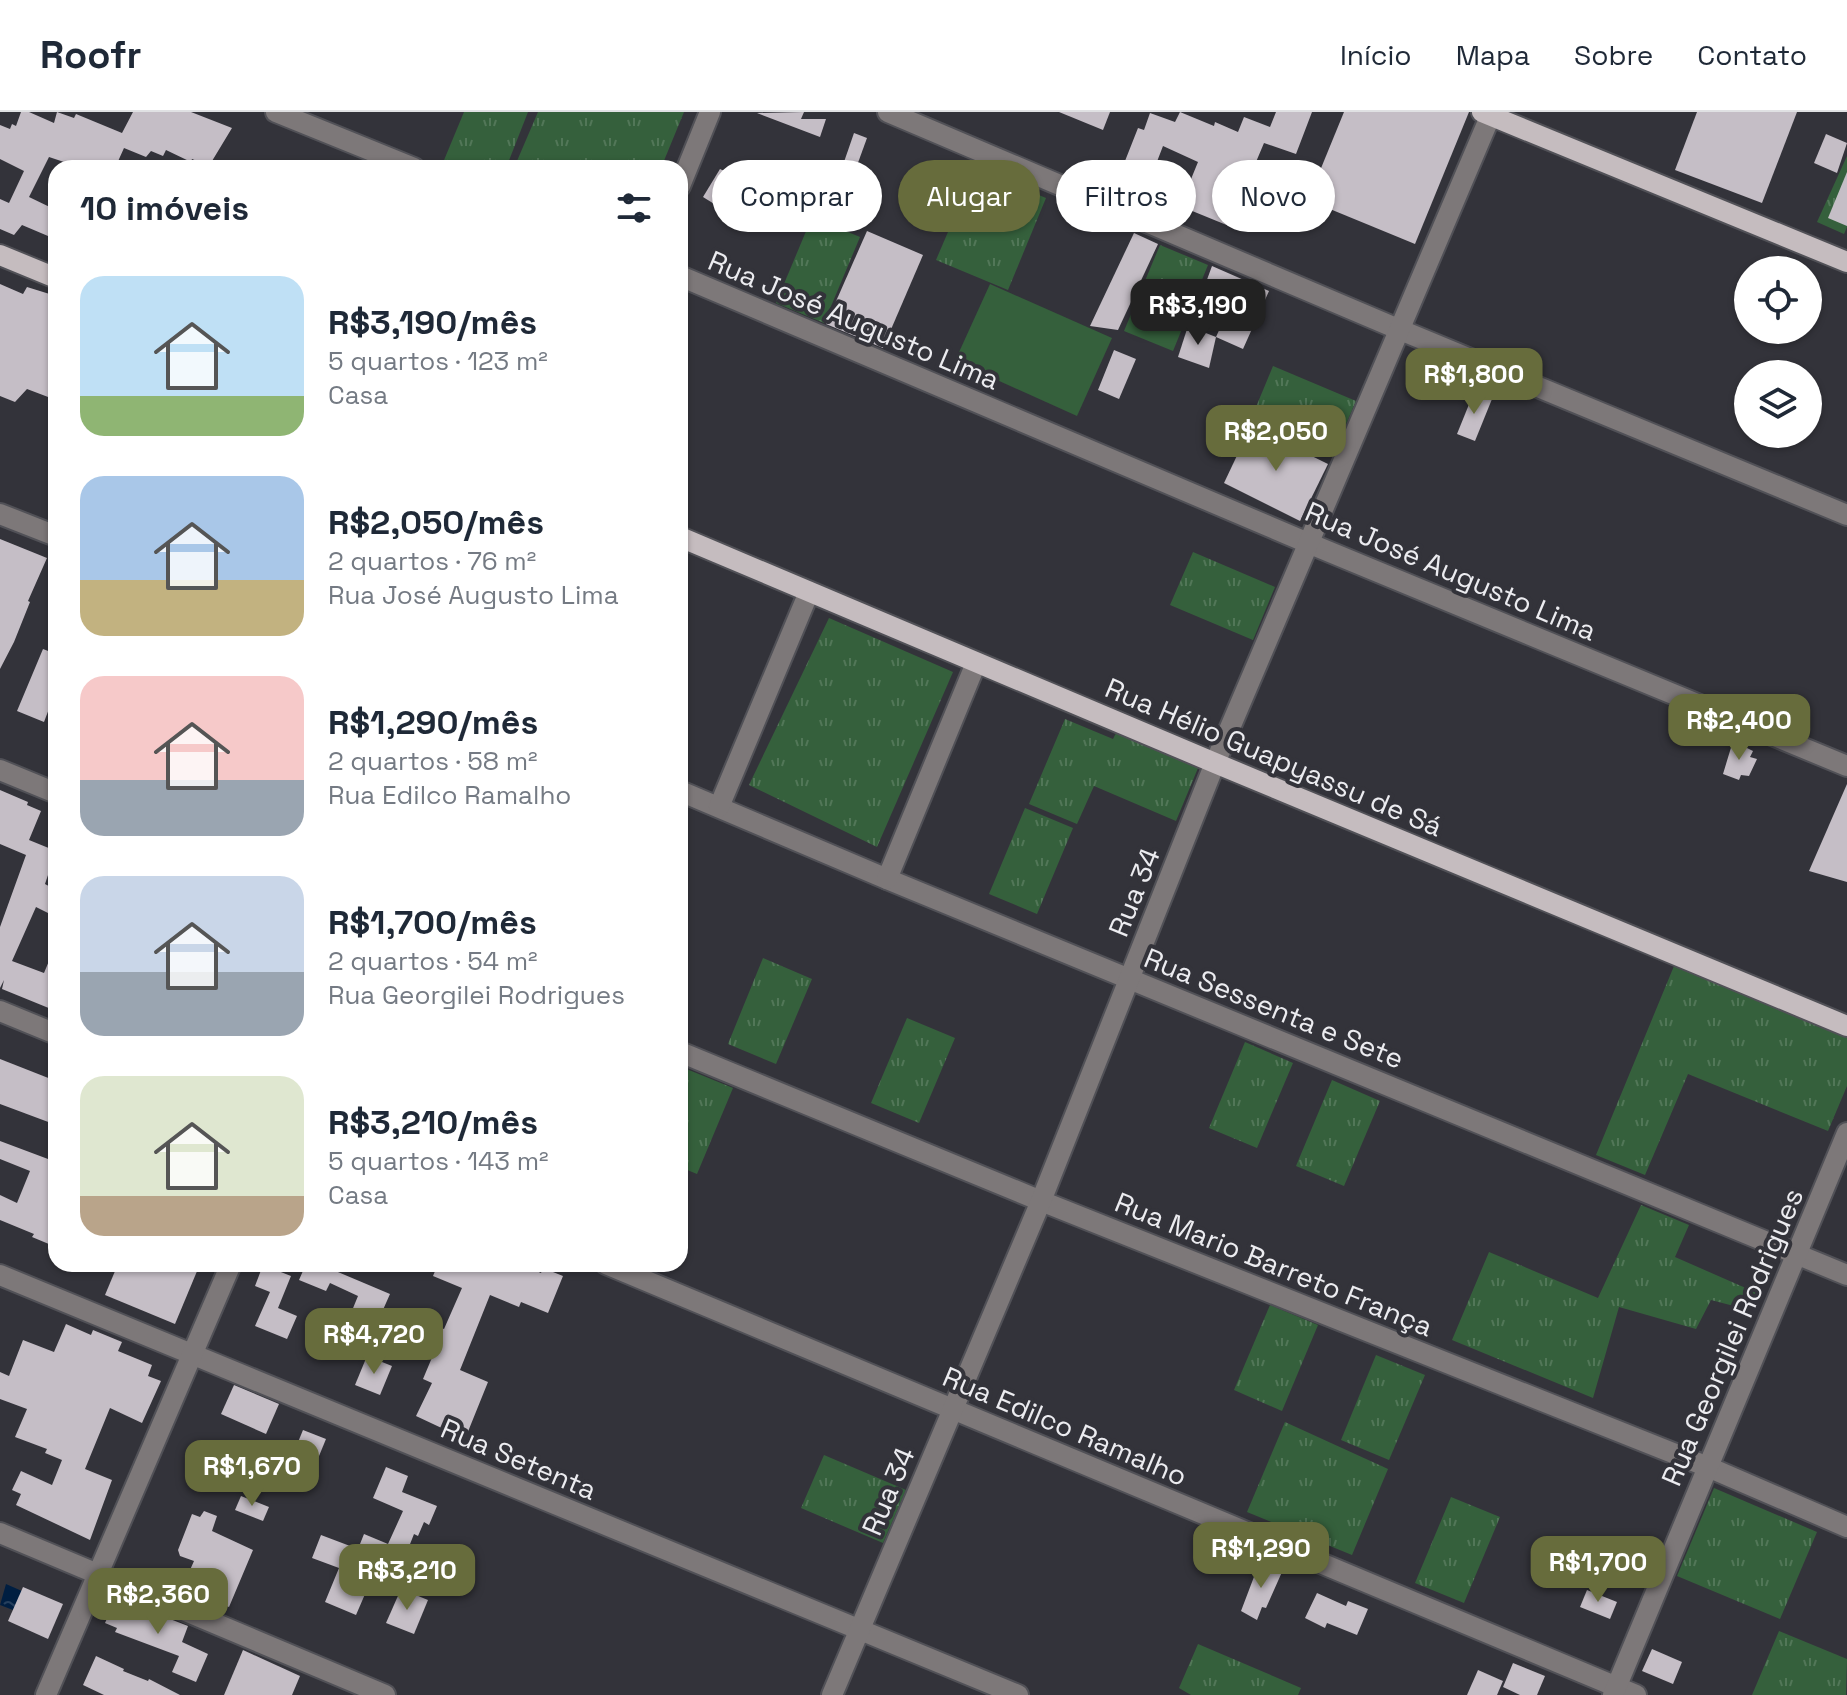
<!DOCTYPE html>
<html lang="pt">
<head>
<meta charset="utf-8">
<style>
	body { margin:0; font-family:"Space Grotesk",sans-serif; background:#f2f2f3; color:#1f2937; height:100vh; display:flex; flex-direction:column; font-size:30px; white-space:nowrap }
	* { box-sizing:border-box; margin:0 }
	p { font-size:26px; color:#747a83 }
	.icon { flex:none; width:44px; height:44px; fill:none; stroke:currentColor; stroke-width:2; stroke-linecap:round; stroke-linejoin:round }
	.map { position:relative; flex:1; overflow:hidden }
	.details { position:absolute; left:48px; top:48px; width:640px; height:1112px; display:flex; flex-direction:column; background:#fff; border-radius:24px; box-shadow:0 2px 6px #0004 }
	.details>* { flex:none }
	.guide { position:absolute; left:712px; top:48px; width:760px; height:72px; display:flex; gap:16px }
	.tools { position:absolute; left:1734px; top:144px; display:grid; gap:16px }
	.tools a { display:grid; place-items:center; width:88px; height:88px; border-radius:50%; background:#fff; box-shadow:0 2px 6px #0004; font-size:40px }
	.price { position:absolute; translate:-50% -68px; padding:0 18px; border-radius:16px; background:#676c3c; color:#fff; font-size:26px; line-height:52px; filter:drop-shadow(0 2px 4px #0008) }
	.price::after { content:''; position:absolute; left:50%; top:48px; width:24px; height:18px; margin-left:-12px; background:inherit; clip-path:polygon(0 0,100% 0,50% 100%) }
	.price.on { background:#222; color:#fff }
	ul { padding:0; list-style:none }
	li { display:flex; align-items:center; gap:24px; height:200px; padding:0 32px }
	li span { display:grid; place-items:center; flex:none; width:224px; height:160px; border-radius:24px; color:#555 }
	li>.icon { margin-inline-start:auto }
	span .icon { width:96px; height:96px; fill:#fffc; stroke-width:1 }
	li b { font-size:34px }
	h2 { display:flex; justify-content:space-between; align-items:center; height:96px; padding:0 32px; font-size:34px }
	.tag { padding:0 28px; border-radius:36px; background:#fff; box-shadow:0 2px 6px #0004; font-size:28px; line-height:72px }
	.tag.on { background:#676c3c; color:#fff }
	header { display:flex; align-items:center; gap:48px; box-sizing:border-box; height:112px; padding:0 40px; background:#fff; border-bottom:2px solid #e0e1e3 }
	header strong { font-size:38px }
	nav { display:flex; gap:44px; margin-inline-start:auto; font-size:28px }
	.map>svg:first-child { display:block }
	.grass { fill:url(#grass-tufts) }
	.pitch { fill:#35603c }
	.water { fill:url(#water-ripples) }
	.building { fill:#c5bec6 }
	.lines { fill:none; stroke-linecap:round; stroke-linejoin:round }
	.minor-casing { stroke:#515157; stroke-width:24 }
	.major-casing { stroke:#515157; stroke-width:24 }
	.minor { stroke:#7d7879; stroke-width:20 }
	.major { stroke:#c5bcbf; stroke-width:20 }
	.labels { text-anchor:middle; stroke-width:8; stroke-linejoin:round; paint-order:stroke }
	.street-label { font-size:28px; fill:#ececf0; stroke:#33333a }
</style>
</head>
<body>
<header>
<strong>Roofr</strong>
<nav><a>Início</a><a>Mapa</a><a>Sobre</a><a>Contato</a></nav>
</header>
<div class="map">
<svg width="1847" height="1583" viewBox="0 0 1847 1583">
	<defs>
		<pattern id="grass-tufts" width="24" height="20" patternUnits="userSpaceOnUse" patternTransform="scale(2)"><rect width="24" height="20" fill="#35603c"/><path d="M3 7l-1-3M5 7V3M7 7l1-3M15 17l-1-3M17 17v-4M19 17l1-3" fill="none" stroke="#527758"/></pattern>
		<pattern id="water-ripples" width="26" height="14" patternUnits="userSpaceOnUse" patternTransform="scale(2)"><rect width="26" height="14" fill="#001e41"/><path d="M2 4q2-2 4 0t4 0M15 11q2-2 4 0t4 0" fill="none" stroke="#253f5d"/></pattern>
	</defs>
	<rect width="100%" height="100%" fill="#33333a"/>
	<g class="grass">
		<polygon points="464,0 528,0 506,56 451,56 442,53"/>
		<polygon points="538,0 684,0 661,56 514,56"/>
		<polygon points="1847,44 1847,115 1844,122 1817,110"/>
		<polygon points="975,57 1046,86 1008,178 936,148"/>
		<polygon points="812,105 860,125 824,211 776,191"/>
		<polygon points="1160,133 1208,153 1173,239 1124,219"/>
		<polygon points="1273,254 1356,289 1333,342 1251,307"/>
		<polygon points="1193,440 1275,475 1253,528 1170,493"/>
		<polygon points="829,506 953,560 877,735 749,673"/>
		<polygon points="1065,607 1113,627 1116,621 1198,656 1176,709 1094,674 1077,712 1029,692"/>
		<polygon points="1025,696 1073,716 1037,802 989,782"/>
		<polygon points="763,846 812,867 776,952 728,932"/>
		<polygon points="1674,854 1847,926 1847,974 1828,1019 1688,962 1645,1063 1596,1043"/>
		<polygon points="907,906 955,926 919,1011 871,991"/>
		<polygon points="1245,930 1293,951 1257,1036 1209,1016"/>
		<polygon points="684,956 733,976 697,1062 680,1055 680,966"/>
		<polygon points="1332,968 1380,989 1344,1074 1296,1054"/>
		<polygon points="1641,1093 1689,1113 1675,1145 1757,1181 1749,1198 1711,1188 1696,1217 1619,1195 1593,1286 1452,1228 1489,1140 1598,1186"/>
		<polygon points="1270,1193 1318,1213 1282,1299 1234,1278"/>
		<polygon points="1376,1243 1425,1263 1389,1348 1341,1328"/>
		<polygon points="1285,1310 1388,1357 1352,1443 1247,1400"/>
		<polygon points="824,1343 906,1378 883,1431 801,1396"/>
		<polygon points="1714,1376 1817,1420 1780,1507 1677,1464"/>
		<polygon points="1451,1385 1500,1405 1464,1491 1415,1471"/>
		<polygon points="1779,1519 1847,1547 1846,1583 1752,1583"/>
		<polygon points="1198,1532 1301,1576 1298,1583 1191,1583 1179,1576"/>
	</g>
	<polygon class="pitch" points="990,172 1112,226 1077,304 955,249"/>
	<polygon class="water" points="6,1472 22,1479 13,1498 0,1493"/>
	<g class="building">
		<polygon points="21,0 29,0 54,11 57,0 74,6 76,2 122,21 133,0 191,0 232,16 209,54 192,47 191,50 166,38 163,44 151,39 146,45 124,36 115,56 82,56 49,45 29,85 56,98 55,112 48,124 22,113 14,123 0,117 0,87 9,91 24,59 0,47 0,13 10,17 12,12 16,14"/>
		<polygon points="804,0 801,7 826,7 820,25 757,1"/>
		<polygon points="1059,0 1110,0 1103,18"/>
		<polygon points="1180,0 1214,14 1215,10 1238,20 1244,5 1270,15 1276,0 1312,0 1296,42 1264,31 1229,114 1180,94 1198,50 1163,34 1153,60 1125,49 1138,16 1144,18 1150,1 1175,10"/>
		<polygon points="1344,0 1469,0 1415,132 1308,88"/>
		<polygon points="1697,0 1797,0 1762,91 1675,58"/>
		<polygon points="854,21 867,26 847,81 835,76"/>
		<polygon points="1826,22 1847,31 1837,61 1814,51"/>
		<polygon points="720,57 759,76 740,108 703,85"/>
		<polygon points="1847,60 1847,114 1828,106"/>
		<polygon points="867,119 923,143 883,236 826,212"/>
		<polygon points="1134,121 1158,132 1118,218 1090,214"/>
		<polygon points="1212,154 1269,179 1243,237 1216,225 1230,194 1201,184"/>
		<polygon points="0,172 23,182 27,175 56,184 56,288 27,277 15,290 0,284"/>
		<polygon points="1188,214 1216,225 1209,256 1178,245"/>
		<polygon points="1114,238 1136,247 1119,287 1098,278"/>
		<polygon points="1474,280 1492,287 1475,329 1457,322"/>
		<polygon points="1251,314 1328,352 1300,409 1224,371"/>
		<polygon points="0,427 47,446 28,489 30,490 14,530 0,557"/>
		<polygon points="43,537 56,542 56,591 52,589 44,610 17,599"/>
		<polygon points="1733,629 1753,639 1750,645 1757,647 1749,664 1741,663 1739,668 1723,662"/>
		<polygon points="1847,672 1847,770 1809,759"/>
		<polygon points="0,678 28,690 27,693 41,699 29,728 56,739 45,772 56,778 56,805 36,795 12,849 44,861 56,832 56,899 2,877 4,868 0,876 0,815 26,743 0,732"/>
		<polygon points="0,947 56,969 56,999 51,1011 0,992"/>
		<polygon points="0,1029 56,1050 56,1068 51,1080 56,1082 56,1135 32,1125 34,1122 0,1108 0,1083 17,1091 30,1059 0,1047"/>
		<polygon points="118,1152 200,1152 175,1212 105,1183"/>
		<polygon points="306,1152 319,1152 390,1182 367,1234 342,1223 358,1184 330,1171 326,1179 299,1168"/>
		<polygon points="438,1152 520,1152 541,1161 543,1156 563,1164 548,1201 521,1190 519,1195 490,1183 460,1258 488,1270 465,1327 416,1304 432,1271 423,1267 436,1236 407,1224 415,1205 444,1217 462,1176 433,1164"/>
		<polygon points="263,1153 291,1164 278,1196 297,1204 287,1227 255,1214 270,1180 255,1174"/>
		<polygon points="66,1212 91,1223 93,1218 122,1230 118,1239 152,1253 148,1264 161,1269 142,1311 110,1296 85,1357 112,1368 90,1428 16,1393 21,1382 12,1378 21,1359 52,1373 62,1348 45,1341 47,1337 15,1325 27,1297 0,1287 0,1260 9,1264 23,1228 54,1240"/>
		<polygon points="367,1244 392,1254 380,1283 355,1273"/>
		<polygon points="234,1273 279,1292 266,1322 221,1302"/>
		<polygon points="303,1318 326,1327 310,1366 287,1357"/>
		<polygon points="386,1355 408,1364 402,1380 437,1394 429,1413 424,1410 418,1424 414,1422 399,1460 378,1452 356,1503 325,1490 339,1456 312,1446 321,1423 358,1437 364,1422 388,1432 403,1399 373,1386"/>
		<polygon points="241,1384 269,1395 263,1409 235,1398"/>
		<polygon points="204,1399 217,1404 212,1419 253,1438 229,1495 182,1476 194,1449 180,1444 178,1438 192,1402 200,1405"/>
		<polygon points="1260,1449 1282,1460 1266,1496 1262,1495 1257,1508 1241,1499"/>
		<polygon points="23,1475 63,1492 48,1527 8,1509"/>
		<polygon points="401,1477 428,1488 414,1522 386,1511"/>
		<polygon points="1587,1478 1617,1490 1610,1507 1580,1495"/>
		<polygon points="1317,1481 1346,1494 1348,1489 1368,1497 1357,1523 1327,1511 1325,1516 1305,1506"/>
		<polygon points="116,1486 188,1514 182,1530 208,1542 196,1570 172,1560 179,1544 115,1520 117,1516 105,1511"/>
		<polygon points="1652,1537 1682,1550 1673,1572 1642,1559"/>
		<polygon points="243,1538 300,1564 292,1583 224,1583"/>
		<polygon points="96,1544 124,1557 123,1559 148,1569 149,1567 180,1583 104,1583 83,1573"/>
		<polygon points="1513,1551 1545,1564 1537,1583 1520,1583 1503,1575"/>
		<polygon points="1478,1558 1503,1569 1497,1583 1467,1583"/>
	</g>
	<g class="lines">
		<g class="minor-casing">
			<g id="minor">
				<polyline points="276,0 414,56"/>
				<polyline points="888,0 1398,217 1847,403"/>
				<polyline points="680,74 710,0"/>
				<polyline points="680,164 1308,431 1847,654"/>
				<polyline points="0,402 56,424"/>
				<polyline points="0,658 56,681"/>
				<polyline points="680,679 887,767 1847,1163"/>
				<polyline points="719,695 809,480"/>
				<polyline points="887,767 976,551"/>
				<polyline points="0,899 56,922"/>
				<polyline points="680,940 1041,1089 1708,1355 1847,1415"/>
				<polyline points="606,1152 1636,1583"/>
				<polyline points="0,1163 1018,1583"/>
				<polyline points="0,1421 385,1583"/>
				<polyline points="46,1583 231,1152"/>
				<polyline points="832,1583 1041,1089 1215,651 1492,0"/>
				<polyline points="1613,1583 1847,1021"/>
			</g>
		</g>
		<g class="major-casing">
			<g id="major">
				<polyline points="1482,0 1847,150"/>
				<polyline points="0,143 56,166"/>
				<polyline points="680,425 1215,651 1847,914"/>
			</g>
		</g>
		<use href="#minor" class="minor"/>
		<use href="#major" class="major"/>
	</g>
	<g class="labels">
		<g class="street-label">
			<text transform="translate(854 208) rotate(23)" y="10">Rua José Augusto Lima</text>
			<text transform="translate(1451 459) rotate(23)" y="10">Rua José Augusto Lima</text>
			<text transform="translate(1274 645) rotate(23)" y="10">Rua Hélio Guapyassu de Sá</text>
			<text transform="translate(1134 780) rotate(-68)" y="10">Rua 34</text>
			<text transform="translate(1274 896) rotate(22)" y="10">Rua Sessenta e Sete</text>
			<text transform="translate(1274 1152) rotate(22)" y="10">Rua Mario Barreto França</text>
			<text transform="translate(1732 1225) rotate(-67)" y="10">Rua Georgilei Rodrigues</text>
			<text transform="translate(1065 1314) rotate(23)" y="10">Rua Edilco Ramalho</text>
			<text transform="translate(519 1347) rotate(23)" y="10">Rua Setenta</text>
			<text transform="translate(888 1379) rotate(-67)" y="10">Rua 34</text>
		</g>
	</g>
</svg>
<div class="tools">
<a><svg class="icon" aria-label="locate" viewBox="0 0 24 24"><circle cx="12" cy="12" r="6"/><path d="M12 2v4M12 18v4M2 12h4M18 12h4"/></svg></a>
<a><svg class="icon" aria-label="layers" viewBox="0 0 24 24"><path d="M12 4l9 5-9 5-9-5zM3 14l9 5 9-5"/></svg></a>
</div>
<b class="price on" style="left:1198px;top:235px">R$3,190</b>
<b class="price" style="left:1474px;top:304px">R$1,800</b>
<b class="price" style="left:1276px;top:361px">R$2,050</b>
<b class="price" style="left:1739px;top:650px">R$2,400</b>
<b class="price" style="left:374px;top:1264px">R$4,720</b>
<b class="price" style="left:252px;top:1396px">R$1,670</b>
<b class="price" style="left:1261px;top:1478px">R$1,290</b>
<b class="price" style="left:1598px;top:1492px">R$1,700</b>
<b class="price" style="left:407px;top:1500px">R$3,210</b>
<b class="price" style="left:158px;top:1524px">R$2,360</b>
<div class="guide">
<a class="tag">Comprar</a>
<a class="tag on">Alugar</a>
<a class="tag">Filtros</a>
<a class="tag">Novo</a>
</div>
<section class="details">
<h2>10 imóveis<svg class="icon" aria-label="filters" viewBox="0 0 24 24"><path d="M4 7h16M4 17h16"/><circle cx="9" cy="7" r="2"/><circle cx="15" cy="17" r="2"/></svg></h2>
<ul>
<li><span style="background:linear-gradient(#bfe0f5 75%,#8fb573 0)"><svg class="icon" aria-label="home" viewBox="0 0 24 24"><path d="M3 11l9-7 9 7M6 9v11h12V9"/></svg></span><div><b>R$3,190/mês</b><p>5 quartos · 123 m²</p><p>Casa</p></div></li>
<li><span style="background:linear-gradient(#a9c7e8 65%,#c2b280 0)"><svg class="icon" aria-label="home" viewBox="0 0 24 24"><path d="M3 11l9-7 9 7M6 9v11h12V9"/></svg></span><div><b>R$2,050/mês</b><p>2 quartos · 76 m²</p><p>Rua José Augusto Lima</p></div></li>
<li><span style="background:linear-gradient(#f6c9c9 65%,#9aa5b1 0)"><svg class="icon" aria-label="home" viewBox="0 0 24 24"><path d="M3 11l9-7 9 7M6 9v11h12V9"/></svg></span><div><b>R$1,290/mês</b><p>2 quartos · 58 m²</p><p>Rua Edilco Ramalho</p></div></li>
<li><span style="background:linear-gradient(#c9d6e8 60%,#9aa5b1 0)"><svg class="icon" aria-label="home" viewBox="0 0 24 24"><path d="M3 11l9-7 9 7M6 9v11h12V9"/></svg></span><div><b>R$1,700/mês</b><p>2 quartos · 54 m²</p><p>Rua Georgilei Rodrigues</p></div></li>
<li><span style="background:linear-gradient(#dfe7d0 75%,#b9a48a 0)"><svg class="icon" aria-label="home" viewBox="0 0 24 24"><path d="M3 11l9-7 9 7M6 9v11h12V9"/></svg></span><div><b>R$3,210/mês</b><p>5 quartos · 143 m²</p><p>Casa</p></div></li>
</ul>
</section>
</div>
</body>
</html>
